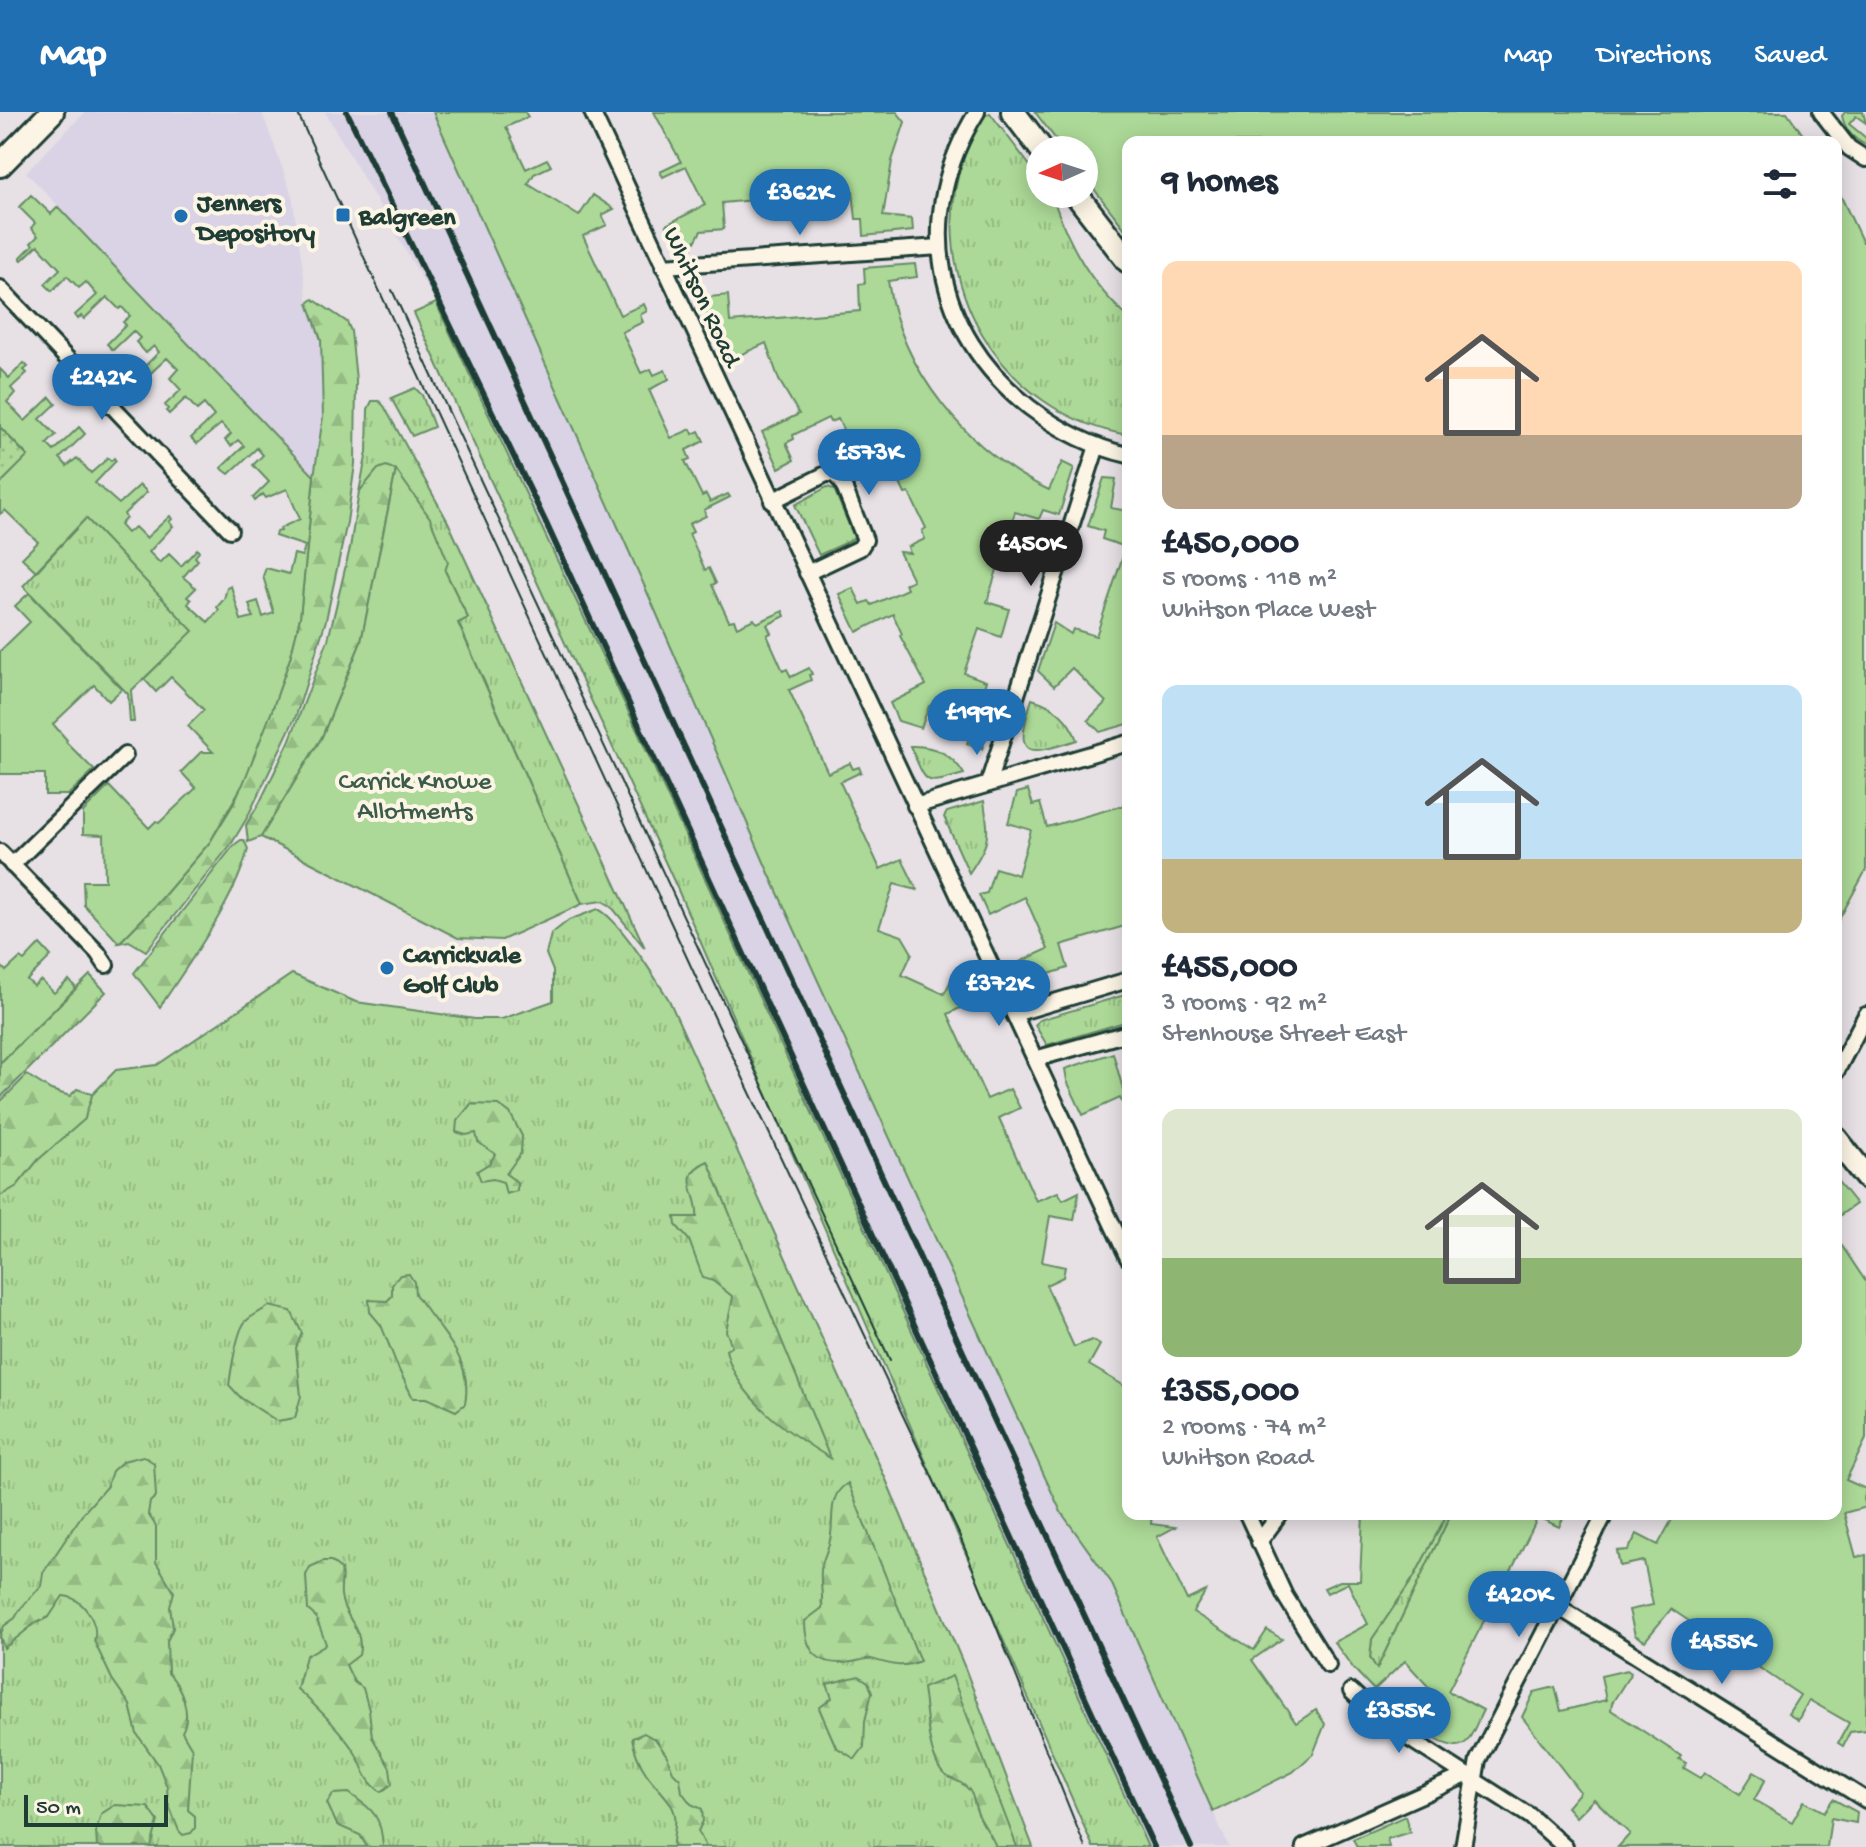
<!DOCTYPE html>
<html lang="en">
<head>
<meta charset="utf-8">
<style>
	body { margin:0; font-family:"Gochi Hand",sans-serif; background:#f2f2f3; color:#1f2937; height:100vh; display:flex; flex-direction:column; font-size:30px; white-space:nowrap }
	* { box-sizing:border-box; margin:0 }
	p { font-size:26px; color:#747a83 }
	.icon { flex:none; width:44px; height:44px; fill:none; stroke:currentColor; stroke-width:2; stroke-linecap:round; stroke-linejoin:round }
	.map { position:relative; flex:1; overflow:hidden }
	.side { position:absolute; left:1122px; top:24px; width:720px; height:1384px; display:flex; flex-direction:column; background:#fff; border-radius:16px; box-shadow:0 4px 20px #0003 }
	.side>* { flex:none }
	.needle { width:52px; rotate:267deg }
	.buttons { position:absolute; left:1026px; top:24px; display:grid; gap:16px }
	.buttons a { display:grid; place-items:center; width:72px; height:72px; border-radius:50%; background:#fff; box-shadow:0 4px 20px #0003; font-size:40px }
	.scale { position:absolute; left:24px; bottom:20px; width:144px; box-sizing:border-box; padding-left:8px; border:4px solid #1f3d34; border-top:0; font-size:22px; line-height:28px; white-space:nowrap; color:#1f3d34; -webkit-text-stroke:6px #fcf5e5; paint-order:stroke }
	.price { position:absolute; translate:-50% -68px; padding:0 18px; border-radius:28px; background:#1f6fb2; color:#fff; font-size:26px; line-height:52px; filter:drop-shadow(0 2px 4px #0008) }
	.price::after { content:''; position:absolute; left:50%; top:48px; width:24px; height:18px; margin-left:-12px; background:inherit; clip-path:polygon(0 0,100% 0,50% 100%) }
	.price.active { background:#222; color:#fff }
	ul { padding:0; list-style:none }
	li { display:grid; align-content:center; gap:16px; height:424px; padding:0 40px }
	li span { display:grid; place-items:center; height:248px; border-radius:16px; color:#555 }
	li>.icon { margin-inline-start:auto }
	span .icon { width:144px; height:144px; fill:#fffc; stroke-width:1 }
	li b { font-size:34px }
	h2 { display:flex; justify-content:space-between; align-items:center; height:96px; padding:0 40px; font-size:34px }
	header { display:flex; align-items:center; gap:48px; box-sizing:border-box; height:112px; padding:0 40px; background:#1f6fb2; color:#fff }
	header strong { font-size:38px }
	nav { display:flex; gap:44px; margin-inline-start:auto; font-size:28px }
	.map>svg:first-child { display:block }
	.built { fill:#d9d3e5 }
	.grass { fill:url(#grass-tufts); stroke:#668b66; stroke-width:2 }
	.forest { fill:url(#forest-firs); stroke:#668b66; stroke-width:2 }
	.park { fill:url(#park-dots); stroke:#668b66; stroke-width:2 }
	.garden { fill:#acd997; stroke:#668b66; stroke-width:2 }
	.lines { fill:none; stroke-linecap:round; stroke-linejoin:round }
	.street-casing { stroke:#1f3d34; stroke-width:20 }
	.secondary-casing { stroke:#1f3d34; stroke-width:28 }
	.street { stroke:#fcf5e5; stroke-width:14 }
	.secondary { stroke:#fcf5e5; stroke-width:22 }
	.tram { stroke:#1f3d34; stroke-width:2 }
	.rail { stroke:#1f3d34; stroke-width:6 }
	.poi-dot { fill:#1f6fb2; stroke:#fcf5e5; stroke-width:3 }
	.labels { text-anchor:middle; stroke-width:8; stroke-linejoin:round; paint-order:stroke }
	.poi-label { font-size:26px; font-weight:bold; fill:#1f3d34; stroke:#fcf5e5; text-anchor:start }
	.street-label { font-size:26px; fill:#1f3d34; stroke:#fcf5e5 }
	.park-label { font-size:26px; fill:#3b5c48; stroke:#fcf5e5 }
</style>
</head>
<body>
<header>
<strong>Map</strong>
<nav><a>Map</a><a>Directions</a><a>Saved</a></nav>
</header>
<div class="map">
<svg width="1866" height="1735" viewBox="0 0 1866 1735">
	<defs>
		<pattern id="grass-tufts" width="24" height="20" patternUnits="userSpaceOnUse" patternTransform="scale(2)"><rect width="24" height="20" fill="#acd997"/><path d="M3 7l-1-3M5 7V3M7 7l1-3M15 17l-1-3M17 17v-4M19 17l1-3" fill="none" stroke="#94bb83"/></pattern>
		<pattern id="forest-firs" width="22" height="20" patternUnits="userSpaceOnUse" patternTransform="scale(2)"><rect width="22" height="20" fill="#acd997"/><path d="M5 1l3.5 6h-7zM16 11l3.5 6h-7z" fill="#94bb83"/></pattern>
		<pattern id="park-dots" width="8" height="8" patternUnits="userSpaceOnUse" patternTransform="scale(2)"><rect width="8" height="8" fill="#acd997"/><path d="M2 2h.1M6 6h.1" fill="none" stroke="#94bb83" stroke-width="1.8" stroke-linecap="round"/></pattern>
	</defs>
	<rect width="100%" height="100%" fill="#e7e1e5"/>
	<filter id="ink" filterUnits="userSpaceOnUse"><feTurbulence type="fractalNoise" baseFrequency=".0125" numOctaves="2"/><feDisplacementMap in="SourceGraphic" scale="16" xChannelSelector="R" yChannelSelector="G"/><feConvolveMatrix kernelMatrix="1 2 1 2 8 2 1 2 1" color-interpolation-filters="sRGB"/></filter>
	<g filter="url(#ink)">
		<g class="built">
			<polygon points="85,0 262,0 292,83 308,191 321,228 323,305 314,364 26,60"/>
			<polygon points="325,0 433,0 652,491 767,757 1021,1314 1061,1400 1111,1470 1229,1735 1148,1735 507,337 436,191"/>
		</g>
		<g class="grass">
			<path d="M990,1L1040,67V82L1052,83C1067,130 1090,172 1128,205V323C1000,302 923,168 963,47C967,32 975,6 990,1Z"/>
			<polygon points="436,191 630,603 1148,1735 1093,1735 678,778 414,201"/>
			<polygon points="415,276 422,283 434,315 412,324 391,286"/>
			<polygon points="372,289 379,289 384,294 448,410 645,836 611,794 602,789 582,792 458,510 468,506 396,358 359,380 367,340 368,297"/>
			<polygon points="827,375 834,377 854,425 852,428 819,443 795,393"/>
			<polygon points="86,406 194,519 131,579 134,610 130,610 128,582 23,474"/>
			<path d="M1032,587C1054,593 1069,607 1077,628C1025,645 1013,646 1032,587Z"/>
			<path d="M910,634C933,633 952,642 964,662C922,674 928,673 910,634Z"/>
			<path d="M984,689C989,726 991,729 969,761L944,705L947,700Z"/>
			<path d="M598,797C618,806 656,867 669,888L887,1370L965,1556L1033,1735H0V1078L116,958L157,953L292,862L356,890L475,907H502L553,889V859L546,842L551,822L569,808Z"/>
			<polygon points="1128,882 1128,909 1047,933 1035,913 1039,908"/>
			<polygon points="1447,1402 1451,1402 1377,1557 1370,1546 1372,1527 1414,1465"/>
		</g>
		<g class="forest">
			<polygon points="313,187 347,210 351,219 356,268 355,352 347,410 326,508 296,604 247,706 232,731 146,839 129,829 119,831 155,794 210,730 234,691 271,601 290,546 300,505 314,364 323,305 321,228 308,191"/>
			<polygon points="386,354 396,358 361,530 322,625 261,725 248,730 246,713 260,690 289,630 328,528 350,436 359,380 378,357"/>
			<path d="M241,728H244L248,737C235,789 190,849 160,895L134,861L234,733Z"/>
			<polygon points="90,863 106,880 0,986 0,951"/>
			<path d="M27,963L51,978L70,984L77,977L92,982C91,992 86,997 85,1007L38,1048L17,1074L0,1084V990Z"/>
			<polygon points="471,992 499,993 510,1001 522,1024 521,1041 506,1062 517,1070 517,1079 506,1082 503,1070 493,1067 481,1069 477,1059 490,1051 495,1042 478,1030 476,1021 466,1023 456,1020 457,1009"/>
			<path d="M708,1049L830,1346C790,1322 737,1287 726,1238L732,1234L726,1219L733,1185L713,1169L703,1166L689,1128L676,1113L675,1105H697C700,1082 674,1064 708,1049Z"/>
			<path d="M409,1162L414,1170L415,1182C439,1218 474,1246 465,1292L456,1299L427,1286H413L399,1258L381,1213L370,1200L369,1188L387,1189L392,1184V1173L400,1163Z"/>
			<path d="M269,1194L291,1199L302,1221L296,1236L301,1284L295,1306L277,1309L241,1286L229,1273C231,1259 237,1217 246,1209C252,1203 262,1199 269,1194Z"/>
			<path d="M143,1344L154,1351L156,1384L150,1390L148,1402L156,1414V1450L174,1480L170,1495L173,1516L167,1529L168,1561C182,1575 192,1602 182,1620L192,1637L188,1698L195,1704V1716L191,1721L183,1723L179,1719L168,1691L167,1675L158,1652L137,1622L130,1593L112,1567L94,1529C100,1511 82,1485 63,1484L49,1505L34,1512L4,1536L0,1524L4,1514L15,1506L21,1496L41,1474L43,1461L84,1400L107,1374L112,1359L123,1349Z"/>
			<path d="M848,1371L920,1549C901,1557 890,1552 871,1547C865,1546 859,1549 852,1550C819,1555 805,1541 805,1509L822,1496C823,1484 820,1471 821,1458C822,1447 828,1439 830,1428C835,1408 826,1384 848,1371Z"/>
			<path d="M323,1449H331L341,1457C343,1467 340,1474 341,1483C343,1506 365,1516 359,1543L346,1553L354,1570L363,1576L369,1598L372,1625L390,1656L392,1672L381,1680C362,1666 365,1656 354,1639C339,1616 317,1595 297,1577L306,1544L326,1532L316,1505L308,1498L306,1463L310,1455Z"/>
			<polygon points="859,1564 868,1570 872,1580 865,1609 864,1635 855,1647 836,1635 819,1596 832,1586 827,1572"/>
			<path d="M952,1564L1017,1735H996C992,1723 983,1714 978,1702C973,1692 975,1681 965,1674C957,1667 945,1667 939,1656C927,1633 927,1602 923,1576Z"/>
			<path d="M644,1621L656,1628L667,1644L673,1660L680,1667L682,1680L691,1692L702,1697L703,1709L698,1719L706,1735H673C672,1725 677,1712 675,1703C672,1687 654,1674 646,1661C639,1651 634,1637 632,1626Z"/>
			<path d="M349,1681C374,1699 381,1703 383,1735H367L360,1723L337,1713L327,1691L333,1682Z"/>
			<polygon points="115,1693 148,1695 158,1709 151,1735 97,1735 96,1719 101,1702"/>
		</g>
		<polygon class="park" points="0,315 28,345 0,372"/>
		<g class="garden">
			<polygon points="433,0 525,0 528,5 506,15 526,57 547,47 551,54 534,62 528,72 579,104 593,83 614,97 602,103 607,113 583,124 620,203 644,192 647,199 640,203 643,210 622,220 641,261 651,257 654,263 665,258 669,267 649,278 671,326 691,317 693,322 699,319 704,329 686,338 690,347 685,349 702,384 706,382 710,390 728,382 730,385 704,398 706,404 689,412 693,420 689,422 705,458 709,456 716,471 712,473 729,509 734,508 737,515 754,507 757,511 783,499 785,504 767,513 771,521 767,523 783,559 787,557 791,565 809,556 812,562 809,563 811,568 789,578 828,661 850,651 853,657 859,655 861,660 840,670 880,757 902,747 917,778 894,772 879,816 902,824 912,841 902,863 944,882 955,861 970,891 948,902 987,987 1010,977 1020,996 999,1006 1036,1089 1058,1080 1063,1088 1079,1080 1074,1108 1050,1104 1042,1150 1065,1155 1063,1165 1046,1173 1074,1235 1092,1228 1100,1233 1089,1253 1128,1276 1128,1402 1152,1402 1151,1412 1175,1415 1157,1425 1187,1488 1206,1479 1193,1500 1254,1538 1267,1518 1282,1527 1252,1548 1296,1611 1316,1598 1325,1612 1313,1642 1293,1660 1213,1700 1111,1470 1061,1400 1001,1270 767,757 652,491"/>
			<polygon points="654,0 897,0 905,10 892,49 883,104 912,107 913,119 864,124 863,107 856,107 853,79 722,91 724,117 701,119 691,137 680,138 666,113 705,93 686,54 663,65 660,60 681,50"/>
			<polygon points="1035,0 1787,0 1808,30 1128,30 1128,121 1084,64 1084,38 1064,38"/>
			<path d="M1845,0H1863L1866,11L1856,4L1849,12L1866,26V33C1853,27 1845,18 1842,4Z"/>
			<polygon points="1836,74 1862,129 1866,132 1866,758 1836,813"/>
			<polygon points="31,83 51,102 58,95 314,364 300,505 290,546 271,601 243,672 210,730 155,794 119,831 84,793 83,769 105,769 104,723 83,722 83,700 109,674 149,716 156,709 159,711 196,676 181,660 201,640 213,640 188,614 204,598 171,565 156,580 144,567 193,519 86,406 36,459 22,446 38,430 5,398 0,402 0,372 28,344 0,315 0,257 9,266 24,251 28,255 24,258 27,261 11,276 15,281 7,290 25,309 50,285 56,292 40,307 56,323 47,332 54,339 79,315 85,322 60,346 67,354 77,346 91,361 108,346 111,349 114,346 116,349 95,371 119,392 140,373 147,380 124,402 126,406 120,413 127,421 135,415 146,426 170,404 172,407 169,410 173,414 149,440 160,451 169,442 181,454 197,437 199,440 195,445 198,448 183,465 196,476 187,485 191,488 188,492 208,510 219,498 217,495 224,487 227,476 231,474 241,508 253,505 249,492 258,489 263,505 274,501 263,464 266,456 289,462 294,442 302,444 305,434 275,424 276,420 281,419 280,416 300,407 287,377 266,386 263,382 255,389 253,386 269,370 253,353 263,343 257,336 229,362 221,356 244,334 238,328 231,334 225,328 231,322 221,312 197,332 191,326 214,304 204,292 197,298 186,286 169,302 166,299 168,297 165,293 181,278 170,266 178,257 167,246 142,269 136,263 159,240 154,234 146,241 136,230 140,226 133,219 113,238 107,232 126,213 123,210 130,204 122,195 119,197 107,185 84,207 81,204 78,207 75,203 97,183 86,170 79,176 67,164 52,179 45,172 60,157 38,133 22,148 20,146 33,133 31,131 38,124 31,116 35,111 19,95"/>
			<path d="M915,152L917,165L888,169C901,259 967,339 1049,378L1062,350L1074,356L1059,403L1043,398L1039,407L1015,400L987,490L1009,497L1001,525L979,517L964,561L986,569L983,579L999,585L982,637L967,632L974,609L929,594L921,616L898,609L890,591L926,573L900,524L902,522L893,502L857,520L839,482L853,476L861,492L869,489L872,493L907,477L905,472L913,468L899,440L910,441L908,435L925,427L922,419L926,416L909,381L905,382L898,367L902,365L885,329L881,331L877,324L860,332L857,326L851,334L838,307L830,310L828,306L793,323L794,327L786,331L794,348L779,356L762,320L799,302L779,268L766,231L729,248L699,186L728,183L730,210L860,199L859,172L865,171L864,156Z"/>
			<polygon points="396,358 430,406 448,450 445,459 468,506 458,511 582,792 502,828 458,826 261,725 322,625 361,530"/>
			<polygon points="1104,366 1116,367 1111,396 1128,399 1128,612 1100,620 1088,608 1106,590 1072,556 1054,574 1038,559 1054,511 1071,522 1073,517 1096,524 1126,435 1102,427 1104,419 1088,414"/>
			<polygon points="29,481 122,577 109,589 94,573 53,612 67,628 66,630 94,658 68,683 45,683 45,662 0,662 0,539 30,510 15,494"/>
			<polygon points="1028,678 1033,693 1040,691 1047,715 1128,692 1128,813 1061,833 1068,856 1039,865 1030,886 1013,853 1048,837 1025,785 988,803 979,783 987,781 995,756 1018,763 1031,718 1008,711 1017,681"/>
			<polygon points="40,832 51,844 27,868 34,874 41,868 54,881 69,868 76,876 0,951 0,853 6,859 20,846 24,849"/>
			<polygon points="1113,941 1124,981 1128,981 1128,1002 1120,986 1083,1003 1067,969 1065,957"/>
			<polygon points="1836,1067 1856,1092 1836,1106"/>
			<polygon points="1836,1125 1866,1170 1866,1327 1846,1368 1866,1377 1864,1387 1866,1395 1844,1401 1856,1445 1866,1443 1866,1618 1850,1620 1843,1634 1838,1631 1849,1611 1809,1588 1798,1608 1788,1602 1800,1583 1671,1497 1645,1529 1635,1523 1629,1498 1653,1493 1644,1449 1620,1454 1617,1439 1628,1438 1637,1422 1658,1433 1675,1402 1836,1402"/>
			<path d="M1363,1402H1447L1414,1465L1372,1527L1370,1546L1377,1557L1451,1402H1554L1563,1406L1559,1415L1538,1405L1497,1487L1518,1497L1511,1508L1490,1497L1448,1579L1483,1598C1478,1608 1474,1620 1468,1628C1454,1646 1423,1618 1410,1609L1420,1600L1431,1611L1444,1599L1433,1587L1436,1583L1405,1549L1374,1578L1354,1557L1334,1530L1368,1512L1348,1471L1327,1481L1324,1476L1340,1469H1360Z"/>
			<polygon points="1627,1558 1631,1561 1612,1591 1611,1598 1681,1644 1679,1647 1686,1651 1684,1656 1701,1666 1705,1660 1740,1682 1754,1660 1766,1667 1754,1688 1792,1710 1804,1689 1824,1700 1833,1687 1857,1700 1856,1711 1831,1706 1827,1735 1618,1735 1630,1722 1594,1687 1576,1705 1567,1695 1580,1680 1522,1605 1534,1580 1555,1575 1561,1599 1606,1588 1601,1564"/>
			<polygon points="1405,1704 1410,1720 1387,1727 1389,1735 1357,1735 1353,1727"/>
		</g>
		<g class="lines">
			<g class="street-casing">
				<g id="street">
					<polyline points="592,0 1128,1146"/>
					<path d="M977,0C912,104 934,220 1029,295C1058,317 1092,335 1128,343"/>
					<polyline points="1821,0 1849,36 1866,47"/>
					<polyline points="663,154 940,135"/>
					<polyline points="0,176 230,418"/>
					<polyline points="772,389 826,362 834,362 842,370 865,428 860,436 807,461"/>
					<polyline points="988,672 1097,334"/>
					<polyline points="915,694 1128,631"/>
					<polyline points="0,740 98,841 106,853"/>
					<polyline points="12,753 125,643"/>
					<polyline points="1014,902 1128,868"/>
					<polyline points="1035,947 1128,921"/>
					<polyline points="1836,960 1866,903"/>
					<polyline points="1247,1402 1285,1484 1328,1553"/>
					<polyline points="1259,1430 1280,1402"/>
					<polyline points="1557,1494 1866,1688"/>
					<polyline points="1351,1579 1373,1600 1402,1622 1530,1704 1565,1735"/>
					<polyline points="1304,1735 1464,1664"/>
					<polyline points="1463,1735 1478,1648 1605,1402"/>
				</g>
			</g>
			<g class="secondary-casing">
				<g id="secondary">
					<polyline points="1013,0 1042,38"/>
					<polyline points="0,53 52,0"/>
					<polyline points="1076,82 1128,149"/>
					<polyline points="1836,1027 1866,1065"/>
				</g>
			</g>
			<use href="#street" class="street"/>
			<use href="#secondary" class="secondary"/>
			<g class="tram">
				<polyline points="297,0 718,913 959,1422 1085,1735"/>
				<polyline points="392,178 890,1248"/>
			</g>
			<g class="rail">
				<polyline points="347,0 546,411 1154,1735"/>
				<polyline points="392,0 1191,1735"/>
			</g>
		</g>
	</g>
	<g class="poi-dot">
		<rect x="335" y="95" width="16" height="16" rx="4"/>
		<circle cx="181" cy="104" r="8"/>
		<circle cx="387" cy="856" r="8"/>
	</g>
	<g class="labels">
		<g class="poi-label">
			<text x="197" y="98">Jenners<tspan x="197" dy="30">Depository</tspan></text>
			<text x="359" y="112">Balgreen</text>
			<text x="403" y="850">Carrickvale<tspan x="403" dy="30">Golf Club</tspan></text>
		</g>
		<g class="street-label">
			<text transform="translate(704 184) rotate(65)" y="9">Whitson Road</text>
		</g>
		<g class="park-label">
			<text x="415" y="676">Carrick Knowe<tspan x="415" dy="30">Allotments</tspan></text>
		</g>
	</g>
</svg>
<div class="buttons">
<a><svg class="needle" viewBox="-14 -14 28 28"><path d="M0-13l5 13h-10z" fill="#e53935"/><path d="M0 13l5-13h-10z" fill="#747a83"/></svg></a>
</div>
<div class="scale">50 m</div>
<b class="price" style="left:800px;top:125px">£362K</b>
<b class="price" style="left:102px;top:310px">£242K</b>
<b class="price" style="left:869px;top:385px">£573K</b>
<b class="price active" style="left:1031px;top:476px">£450K</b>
<b class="price" style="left:977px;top:645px">£199K</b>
<b class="price" style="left:999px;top:916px">£372K</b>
<b class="price" style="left:1519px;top:1527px">£420K</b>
<b class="price" style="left:1722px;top:1574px">£455K</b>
<b class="price" style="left:1399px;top:1643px">£355K</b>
<section class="side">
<h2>9 homes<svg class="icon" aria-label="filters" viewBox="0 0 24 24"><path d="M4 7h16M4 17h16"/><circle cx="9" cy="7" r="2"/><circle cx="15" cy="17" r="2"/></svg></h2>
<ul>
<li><span style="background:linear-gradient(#ffd9b3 70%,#b9a48a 0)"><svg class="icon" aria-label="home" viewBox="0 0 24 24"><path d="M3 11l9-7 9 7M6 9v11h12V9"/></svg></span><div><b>£450,000</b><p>5 rooms · 118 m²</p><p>Whitson Place West</p></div></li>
<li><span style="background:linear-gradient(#bfe0f5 70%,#c2b280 0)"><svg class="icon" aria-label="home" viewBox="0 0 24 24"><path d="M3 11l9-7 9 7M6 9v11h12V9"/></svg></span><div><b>£455,000</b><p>3 rooms · 92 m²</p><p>Stenhouse Street East</p></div></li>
<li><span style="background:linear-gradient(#dfe7d0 60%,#8fb573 0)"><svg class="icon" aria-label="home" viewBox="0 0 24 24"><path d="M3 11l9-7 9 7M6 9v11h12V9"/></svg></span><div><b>£355,000</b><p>2 rooms · 74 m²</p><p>Whitson Road</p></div></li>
</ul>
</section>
</div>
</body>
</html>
